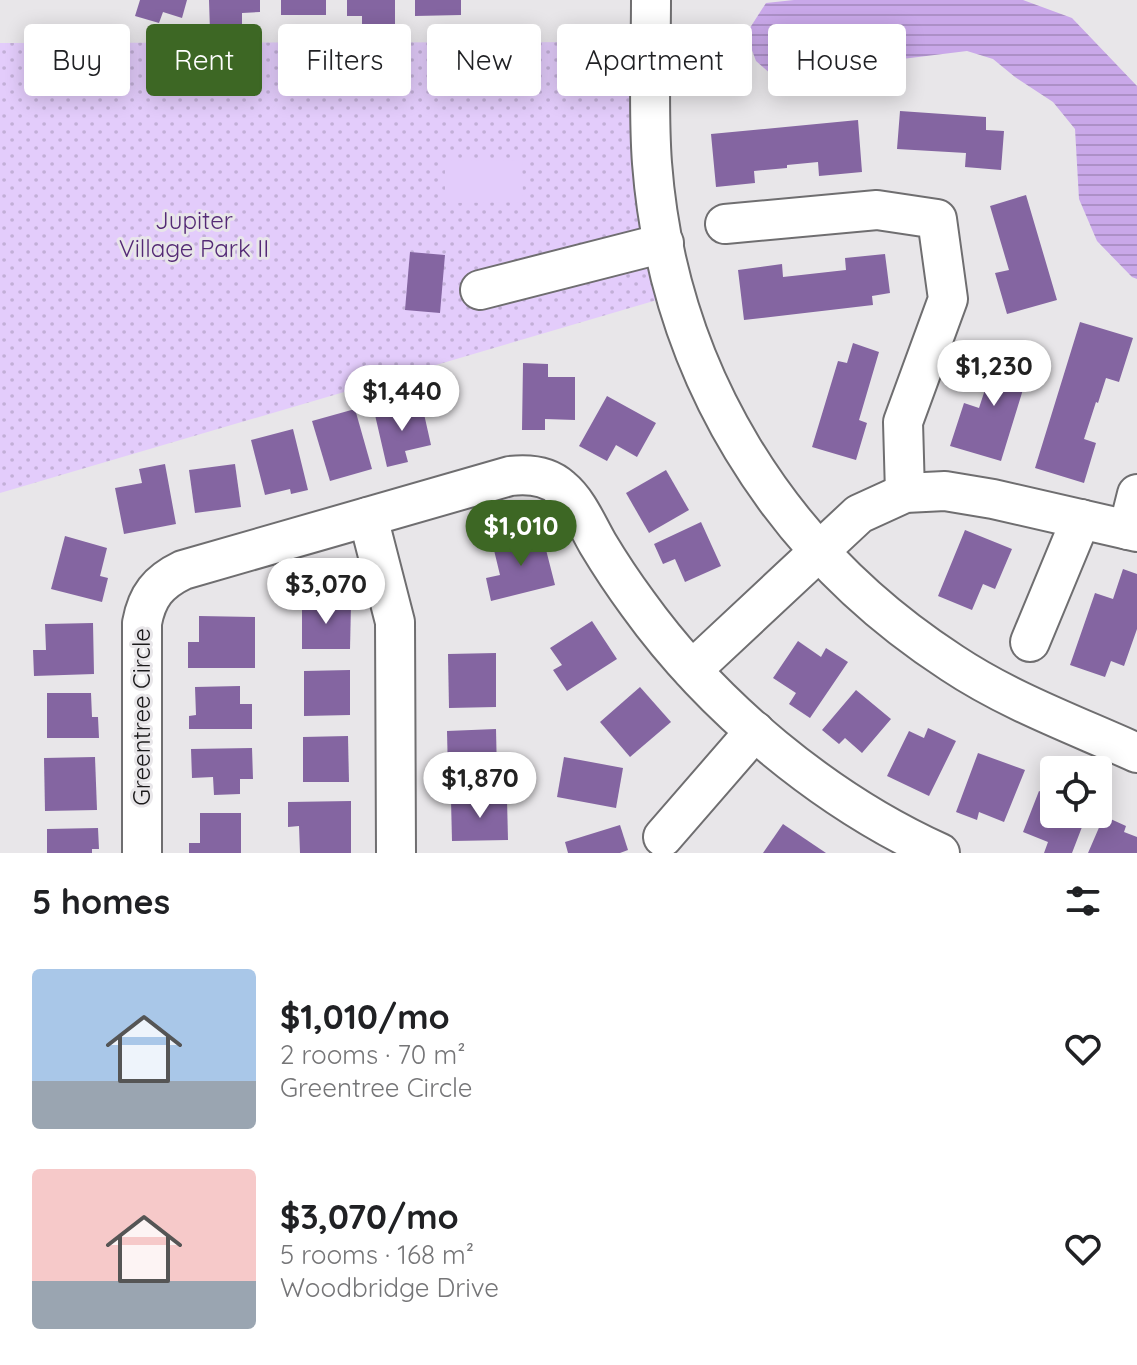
<!DOCTYPE html>
<html lang="en">
<head>
<meta charset="utf-8">
<style>
	body { margin:0; font-family:Quicksand,sans-serif; background:#f2f2f2; color:#202124; height:100vh; display:flex; flex-direction:column; font-size:30px; white-space:nowrap }
	* { box-sizing:border-box; margin:0 }
	p { font-size:26px; color:#757577 }
	.icon { flex:none; width:44px; height:44px; fill:none; stroke:currentColor; stroke-width:2; stroke-linecap:round; stroke-linejoin:round }
	.map { position:relative; height:853px; overflow:hidden }
	.sheet { display:flex; flex-direction:column; background:#fff; flex:1 }
	.sheet>* { flex:none }
	.banner { position:absolute; left:24px; top:24px; width:1090px; height:72px; display:flex; gap:16px }
	.fabs { position:absolute; left:1040px; top:756px; display:grid; gap:16px }
	.fabs a { display:grid; place-items:center; width:72px; height:72px; border-radius:8px; background:#fff; box-shadow:0 4px 20px #0003; font-size:40px }
	.price { position:absolute; translate:-50% -68px; padding:0 18px; border-radius:28px; background:#fff; color:#222; font-size:26px; line-height:52px; filter:drop-shadow(0 2px 4px #0008) }
	.price::after { content:''; position:absolute; left:50%; top:48px; width:24px; height:18px; margin-left:-12px; background:inherit; clip-path:polygon(0 0,100% 0,50% 100%) }
	.price.active { background:#3d6724; color:#fff }
	ul { padding:0; list-style:none }
	li { display:flex; align-items:center; gap:24px; height:200px; padding:0 32px }
	li span { display:grid; place-items:center; flex:none; width:224px; height:160px; border-radius:8px; color:#555 }
	li>.icon { margin-inline-start:auto }
	span .icon { width:96px; height:96px; fill:#fffc; stroke-width:1 }
	li b { font-size:34px }
	h2 { display:flex; justify-content:space-between; align-items:center; height:96px; padding:0 32px; font-size:34px }
	.chip { padding:0 28px; border-radius:8px; background:#fff; box-shadow:0 4px 20px #0003; font-size:28px; line-height:72px }
	.chip.active { background:#3d6724; color:#fff }
	.map>svg:first-child { display:block }
	.park { fill:url(#park-dots) }
	.pitch { fill:#e3ccfb }
	.water { fill:url(#water-rules) }
	.building { fill:#8465a1 }
	.lines { fill:none; stroke-linecap:round; stroke-linejoin:round }
	.minor-casing { stroke:#6f6e70; stroke-width:42 }
	.minor { stroke:#fff; stroke-width:38 }
	.labels { text-anchor:middle; stroke-width:6; stroke-linejoin:round; paint-order:stroke }
	.park-label { font-size:24px; fill:#542a75; stroke:#e8e6e9 }
	.street-label { font-size:24px; fill:#1b1a1b; stroke:#e8e6e9 }
</style>
</head>
<body>
<div class="map">
<svg width="1137" height="853" viewBox="0 0 1137 853">
	<defs>
		<pattern id="park-dots" width="8" height="8" patternUnits="userSpaceOnUse" patternTransform="scale(2)"><rect width="8" height="8" fill="#e3ccfb"/><path d="M2 2h.1M6 6h.1" fill="none" stroke="#c2afd7" stroke-width="1.8" stroke-linecap="round"/></pattern>
		<pattern id="water-rules" width="6" height="5" patternUnits="userSpaceOnUse" patternTransform="scale(2)"><rect width="6" height="5" fill="#c9a8e9"/><path d="M0 2.5h6" fill="none" stroke="#ac90c7"/></pattern>
	</defs>
	<rect width="100%" height="100%" fill="#e8e6e9"/>
	<polygon class="park" points="641,42 644,250 657,300 0,493 0,43"/>
	<polygon class="pitch" points="445,160 522,161 523,202 445,203"/>
	<polygon class="water" points="794,0 1023,0 1072,18 1137,86 1137,279 1132,277 1097,241 1079,199 1075,129 1053,102 1015,77 993,59 967,51 772,75 756,61 746,34 766,3"/>
	<g class="building">
		<polygon points="140,0 187,0 182,18 163,12 159,23 135,16"/>
		<polygon points="209,0 260,0 260,12 242,13 242,31 210,31"/>
		<rect x="281" y="0" width="45" height="15"/>
		<polygon points="347,0 395,0 395,30 362,30 362,16 347,16"/>
		<polygon points="415,0 461,0 461,15 415,16"/>
		<polygon points="900,111 986,117 986,130 1004,131 1001,170 965,167 966,153 897,149"/>
		<polygon points="858,120 862,172 819,176 818,162 787,165 787,168 754,171 755,183 716,187 711,134"/>
		<polygon points="1026,195 1057,300 1007,314 995,273 1009,270 990,206"/>
		<polygon points="410,252 445,255 440,313 405,310"/>
		<polygon points="885,254 890,293 872,296 873,305 744,320 738,270 782,264 783,277 846,270 845,258"/>
		<polygon points="1080,322 1133,338 1119,382 1106,378 1098,403 1096,402 1084,439 1096,443 1084,483 1035,468"/>
		<polygon points="853,343 879,352 859,420 867,423 856,460 812,447 838,361 847,363"/>
		<polygon points="999,347 1033,357 1001,461 950,446 964,403 979,408"/>
		<polygon points="523,363 548,364 548,377 575,377 575,420 545,419 545,430 522,430"/>
		<polygon points="607,396 656,423 637,457 616,445 607,461 579,446"/>
		<polygon points="422,405 431,445 405,451 408,462 387,467 375,415"/>
		<polygon points="355,409 372,469 330,481 312,421"/>
		<polygon points="293,429 308,490 291,494 290,489 265,495 251,440"/>
		<polygon points="165,464 176,524 124,534 115,488 142,483 139,469"/>
		<polygon points="235,464 241,507 195,513 189,470"/>
		<polygon points="666,470 689,510 649,533 626,493"/>
		<polygon points="701,522 721,566 685,582 675,559 663,564 654,544"/>
		<polygon points="965,530 1012,549 995,589 983,584 972,610 938,596"/>
		<polygon points="542,534 555,585 491,601 486,578 500,575 493,546"/>
		<polygon points="65,536 107,548 100,576 108,578 102,602 51,589"/>
		<polygon points="1123,569 1137,574 1137,629 1124,666 1111,661 1105,677 1070,665 1095,593 1113,599"/>
		<polygon points="302,603 351,604 350,649 302,649"/>
		<polygon points="199,616 255,617 255,668 188,668 188,642 199,642"/>
		<polygon points="592,621 617,659 567,691 553,670 562,665 550,648"/>
		<polygon points="93,623 94,674 34,676 33,650 46,650 45,624"/>
		<polygon points="798,641 821,657 826,648 848,662 810,718 789,704 796,693 773,678"/>
		<polygon points="496,653 496,707 449,708 448,654"/>
		<polygon points="350,670 350,715 304,716 304,671"/>
		<polygon points="240,686 240,704 252,704 252,729 189,729 189,716 196,715 195,687"/>
		<polygon points="640,687 671,722 630,757 600,722"/>
		<polygon points="856,690 891,719 862,753 845,738 839,744 822,730"/>
		<polygon points="47,693 91,693 92,717 98,717 99,738 47,738"/>
		<polygon points="928,728 956,741 929,796 887,776 909,731 924,738"/>
		<polygon points="496,729 497,774 448,774 447,731"/>
		<polygon points="348,736 349,782 303,782 303,737"/>
		<polygon points="252,748 253,779 240,779 240,794 214,795 213,777 192,778 191,749"/>
		<polygon points="978,753 1025,770 1004,822 979,812 977,820 956,812"/>
		<polygon points="95,757 97,810 45,811 44,758"/>
		<polygon points="564,757 623,768 616,808 557,797"/>
		<polygon points="1039,791 1054,797 1054,814 1087,814 1072,853 1044,853 1048,842 1023,832"/>
		<polygon points="507,799 508,840 452,841 451,800"/>
		<polygon points="351,801 351,853 300,853 299,826 288,827 288,802"/>
		<polygon points="200,813 241,813 241,853 189,853 189,843 200,843"/>
		<polygon points="1104,816 1126,826 1124,832 1137,837 1137,853 1088,853"/>
		<polygon points="783,824 826,853 763,853"/>
		<polygon points="620,825 628,850 620,853 568,853 565,842"/>
		<polygon points="98,828 99,849 92,849 92,853 47,853 47,829"/>
	</g>
	<g class="lines">
		<g class="minor-casing">
			<g id="minor">
				<path d="M651,0C651,54 648,109 652,163C668,372 778,550 952,663C1009,701 1075,725 1137,753"/>
				<polyline points="725,224 877,210 937,219 948,299 903,422 905,493"/>
				<polyline points="480,290 664,243"/>
				<polyline points="368,517 395,622 396,853"/>
				<polyline points="1128,530 1137,494"/>
				<polyline points="1030,642 1081,519"/>
				<polyline points="692,670 859,514 905,493 945,491 993,499 1137,532"/>
				<polyline points="663,837 755,731"/>
				<path d="M142,853V623C147,596 158,582 183,570L510,476C528,474 547,475 561,488C578,502 587,525 598,544C610,564 624,585 638,604C712,707 825,801 940,853"/>
			</g>
		</g>
		<use href="#minor" class="minor"/>
	</g>
	<g class="labels">
		<g class="park-label">
			<text x="194" y="229">Jupiter<tspan x="194" dy="28">Village Park II</tspan></text>
		</g>
		<g class="street-label">
			<text transform="translate(142 717) rotate(-90)" y="8">Greentree Circle</text>
		</g>
	</g>
</svg>
<div class="fabs">
<a><svg class="icon" aria-label="locate" viewBox="0 0 24 24"><circle cx="12" cy="12" r="6"/><path d="M12 2v4M12 18v4M2 12h4M18 12h4"/></svg></a>
</div>
<b class="price" style="left:994px;top:408px">$1,230</b>
<b class="price" style="left:402px;top:433px">$1,440</b>
<b class="price active" style="left:521px;top:568px">$1,010</b>
<b class="price" style="left:326px;top:626px">$3,070</b>
<b class="price" style="left:480px;top:820px">$1,870</b>
<div class="banner">
<a class="chip">Buy</a>
<a class="chip active">Rent</a>
<a class="chip">Filters</a>
<a class="chip">New</a>
<a class="chip">Apartment</a>
<a class="chip">House</a>
</div>
</div>
<section class="sheet">
<h2>5 homes<svg class="icon" aria-label="filters" viewBox="0 0 24 24"><path d="M4 7h16M4 17h16"/><circle cx="9" cy="7" r="2"/><circle cx="15" cy="17" r="2"/></svg></h2>
<ul>
<li><span style="background:linear-gradient(#a9c7e8 70%,#9aa5b1 0)"><svg class="icon" aria-label="home" viewBox="0 0 24 24"><path d="M3 11l9-7 9 7M6 9v11h12V9"/></svg></span><div><b>$1,010/mo</b><p>2 rooms · 70 m²</p><p>Greentree Circle</p></div><svg class="icon" aria-label="heart" viewBox="0 0 24 24"><path d="M12 20l-8-8c-3-5 5-10 8-4 3-6 11-1 8 4z"/></svg></li>
<li><span style="background:linear-gradient(#f6c9c9 70%,#9aa5b1 0)"><svg class="icon" aria-label="home" viewBox="0 0 24 24"><path d="M3 11l9-7 9 7M6 9v11h12V9"/></svg></span><div><b>$3,070/mo</b><p>5 rooms · 168 m²</p><p>Woodbridge Drive</p></div><svg class="icon" aria-label="heart" viewBox="0 0 24 24"><path d="M12 20l-8-8c-3-5 5-10 8-4 3-6 11-1 8 4z"/></svg></li>
</ul>
</section>
</body>
</html>
